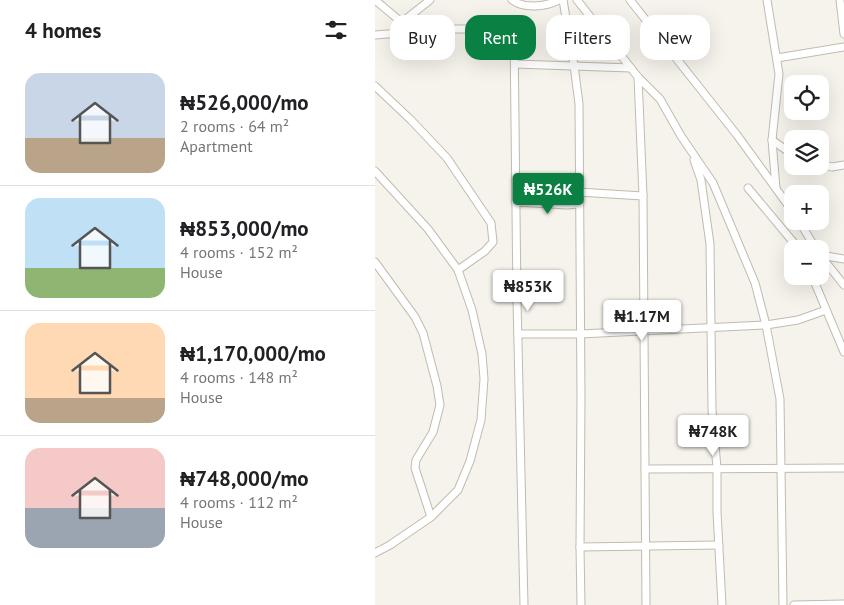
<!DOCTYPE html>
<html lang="en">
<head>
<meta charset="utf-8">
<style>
	body { margin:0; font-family:"PT Sans",sans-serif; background:#f2f2f2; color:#202124; height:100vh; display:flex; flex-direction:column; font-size:19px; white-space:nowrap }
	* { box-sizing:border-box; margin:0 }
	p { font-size:16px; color:#757577 }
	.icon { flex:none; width:28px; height:28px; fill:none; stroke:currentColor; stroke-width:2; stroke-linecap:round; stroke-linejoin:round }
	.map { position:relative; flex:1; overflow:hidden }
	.sheet { display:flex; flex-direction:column; background:#fff; width:375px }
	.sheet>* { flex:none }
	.top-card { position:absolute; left:15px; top:15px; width:379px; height:45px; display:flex; gap:10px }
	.tools { position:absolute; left:409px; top:75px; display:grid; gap:10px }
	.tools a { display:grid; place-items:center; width:45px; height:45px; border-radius:10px; background:#fff; box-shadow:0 5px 20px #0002; font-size:25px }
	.price { position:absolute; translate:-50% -42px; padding:0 11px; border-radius:5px; background:#fff; color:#222; font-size:16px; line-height:32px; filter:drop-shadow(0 1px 2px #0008) }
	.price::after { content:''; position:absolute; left:50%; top:30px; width:15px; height:11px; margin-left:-8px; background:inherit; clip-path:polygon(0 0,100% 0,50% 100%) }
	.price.selected { background:#0b8043; color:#fff }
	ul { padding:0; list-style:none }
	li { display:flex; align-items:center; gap:15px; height:125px; padding:0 25px }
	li+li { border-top:1px solid #e0e0e0 }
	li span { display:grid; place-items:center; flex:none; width:140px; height:100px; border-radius:15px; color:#555 }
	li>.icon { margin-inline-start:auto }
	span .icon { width:60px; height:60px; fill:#fffc; stroke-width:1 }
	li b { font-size:21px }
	h2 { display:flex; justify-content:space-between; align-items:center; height:60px; padding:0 25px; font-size:21px }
	.pill { padding:0 18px; border-radius:15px; background:#fff; box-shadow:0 5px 20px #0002; font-size:18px; line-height:45px }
	.pill.selected { background:#0b8043; color:#fff }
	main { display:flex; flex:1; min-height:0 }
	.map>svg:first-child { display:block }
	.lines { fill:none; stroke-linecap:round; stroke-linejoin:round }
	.minor-casing { stroke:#c2bbae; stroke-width:9 }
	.minor { stroke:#fff; stroke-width:7 }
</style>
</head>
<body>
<main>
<section class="sheet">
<h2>4 homes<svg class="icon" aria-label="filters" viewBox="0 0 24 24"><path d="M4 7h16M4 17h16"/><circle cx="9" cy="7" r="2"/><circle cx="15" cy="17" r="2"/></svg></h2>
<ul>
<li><span style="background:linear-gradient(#c9d6e8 65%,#b9a48a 0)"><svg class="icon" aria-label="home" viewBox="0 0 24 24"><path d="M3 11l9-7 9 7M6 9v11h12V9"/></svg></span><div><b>₦526,000/mo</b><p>2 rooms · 64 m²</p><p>Apartment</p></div></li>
<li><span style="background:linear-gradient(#bfe0f5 70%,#8fb573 0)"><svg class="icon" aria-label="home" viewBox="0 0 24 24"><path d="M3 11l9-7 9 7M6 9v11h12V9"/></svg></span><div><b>₦853,000/mo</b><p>4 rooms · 152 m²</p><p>House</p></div></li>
<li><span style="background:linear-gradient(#ffd9b3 75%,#b9a48a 0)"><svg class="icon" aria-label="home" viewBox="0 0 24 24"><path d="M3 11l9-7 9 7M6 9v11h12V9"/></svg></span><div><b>₦1,170,000/mo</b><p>4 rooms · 148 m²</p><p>House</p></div></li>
<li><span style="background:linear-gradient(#f6c9c9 60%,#9aa5b1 0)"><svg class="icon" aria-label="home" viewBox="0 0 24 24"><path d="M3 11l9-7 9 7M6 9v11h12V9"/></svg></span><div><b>₦748,000/mo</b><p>4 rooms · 112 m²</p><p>House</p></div></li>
</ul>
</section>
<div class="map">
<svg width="469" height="605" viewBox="0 0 469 605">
	<rect width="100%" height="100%" fill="#f6f3ec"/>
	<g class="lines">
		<g class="minor-casing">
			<g id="minor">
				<polyline points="0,0 37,31"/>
				<path d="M137,0C149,9 170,7 184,0"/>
				<polyline points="188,0 199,65 204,104 206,397 205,547 206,605"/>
				<polyline points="202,0 263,77 285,99 306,136 338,183 380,283 391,325 405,399 408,605"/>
				<polyline points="255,0 362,135 418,212"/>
				<polyline points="392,0 404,74 397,140 401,188"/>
				<polyline points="465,0 469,34"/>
				<polyline points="26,23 55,0"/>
				<polyline points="0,35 76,29 134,29 139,34 142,300 149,605"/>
				<polyline points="402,58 469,47"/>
				<polyline points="140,64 256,68"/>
				<polyline points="263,77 268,196 271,605"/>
				<polyline points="0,86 36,120 72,158 116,223 118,242 110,251 83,270"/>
				<polyline points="397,140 418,155"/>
				<polyline points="319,160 326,180 335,244 337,410 342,468 342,512 347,605"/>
				<polyline points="445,164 457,167 469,165"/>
				<polyline points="0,171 53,229 83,270 97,310 107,354 109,379 106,420 95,461 83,490 56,517 15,545 0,553"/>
				<polyline points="373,188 424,249"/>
				<polyline points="203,192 268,196"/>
				<polyline points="141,202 192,205 203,204"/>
				<polyline points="424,221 441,249"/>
				<polyline points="445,255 469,285"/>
				<polyline points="445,255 469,259"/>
				<polyline points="0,262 40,317 48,333 62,386 65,405 58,432 41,460 40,468 56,517"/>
				<polyline points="437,276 469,352"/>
				<polyline points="143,334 205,334 391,325 423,320 451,310"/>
				<polyline points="270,469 469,468"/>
				<polyline points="205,547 344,545"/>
				<polyline points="419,605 469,604"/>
			</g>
		</g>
		<use href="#minor" class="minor"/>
	</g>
</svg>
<div class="tools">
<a><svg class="icon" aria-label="locate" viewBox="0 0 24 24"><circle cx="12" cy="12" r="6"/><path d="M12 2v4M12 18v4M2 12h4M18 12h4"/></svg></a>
<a><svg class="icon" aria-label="layers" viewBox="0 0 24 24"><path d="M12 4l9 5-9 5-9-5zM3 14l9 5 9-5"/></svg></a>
<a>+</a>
<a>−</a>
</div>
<b class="price selected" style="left:173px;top:215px">₦526K</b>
<b class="price" style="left:153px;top:312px">₦853K</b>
<b class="price" style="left:267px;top:342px">₦1.17M</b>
<b class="price" style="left:338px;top:457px">₦748K</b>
<div class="top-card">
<a class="pill">Buy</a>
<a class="pill selected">Rent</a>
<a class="pill">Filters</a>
<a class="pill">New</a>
</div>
</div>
</main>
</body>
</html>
